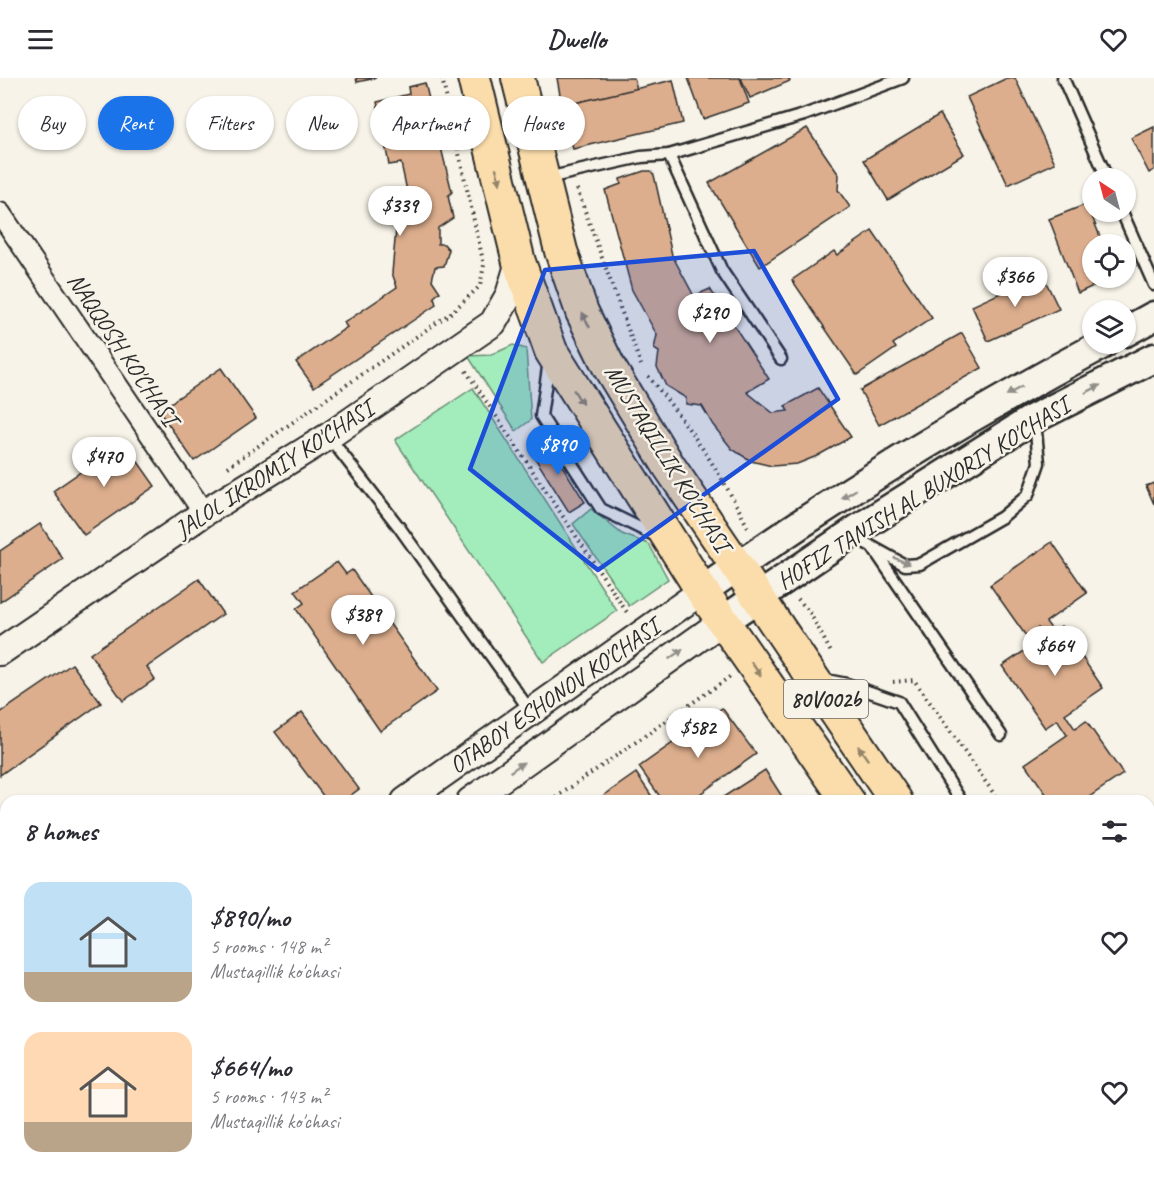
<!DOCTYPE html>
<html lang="en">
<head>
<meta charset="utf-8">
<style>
	body { margin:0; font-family:Caveat,sans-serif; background:#f2f2f3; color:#2b2b33; height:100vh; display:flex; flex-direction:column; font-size:22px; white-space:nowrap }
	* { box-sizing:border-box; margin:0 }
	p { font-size:20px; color:#7c7c81 }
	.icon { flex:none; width:33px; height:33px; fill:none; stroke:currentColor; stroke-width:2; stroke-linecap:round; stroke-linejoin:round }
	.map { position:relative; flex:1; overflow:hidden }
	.details { position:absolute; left:0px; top:717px; width:1155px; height:386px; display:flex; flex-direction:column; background:#fff; border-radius:18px 18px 0 0; box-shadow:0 2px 4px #0004 }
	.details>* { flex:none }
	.hud { position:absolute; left:18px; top:18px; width:600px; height:54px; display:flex; gap:12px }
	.needle { width:39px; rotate:324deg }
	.buttons { position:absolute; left:1082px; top:90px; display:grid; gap:12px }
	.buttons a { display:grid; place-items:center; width:54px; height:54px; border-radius:50%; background:#fff; box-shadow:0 2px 4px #0004; font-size:30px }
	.price { position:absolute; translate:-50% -51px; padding:0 14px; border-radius:21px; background:#fff; color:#222; font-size:20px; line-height:39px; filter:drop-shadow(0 2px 3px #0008) }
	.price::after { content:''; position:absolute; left:50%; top:36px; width:18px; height:14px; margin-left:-9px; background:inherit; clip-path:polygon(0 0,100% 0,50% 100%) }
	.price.active { background:#1a73e8; color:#fff }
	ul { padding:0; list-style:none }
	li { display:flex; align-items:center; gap:18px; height:150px; padding:0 24px }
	li span { display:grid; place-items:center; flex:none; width:168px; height:120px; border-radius:18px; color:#555 }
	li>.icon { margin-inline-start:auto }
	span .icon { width:72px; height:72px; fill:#fffc; stroke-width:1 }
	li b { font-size:26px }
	h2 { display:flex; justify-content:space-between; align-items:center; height:72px; padding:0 24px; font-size:26px }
	.chip { padding:0 21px; border-radius:27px; background:#fff; box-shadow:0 2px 4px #0004; font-size:21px; line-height:54px }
	.chip.active { background:#1a73e8; color:#fff }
	header { display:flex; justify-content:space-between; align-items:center; height:78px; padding:0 24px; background:#fff; font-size:27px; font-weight:800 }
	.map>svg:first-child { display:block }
	.green { fill:#a3ecbb; stroke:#678c73; stroke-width:1.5 }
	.building { fill:#dcae8d; stroke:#2b2b2b; stroke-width:1.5 }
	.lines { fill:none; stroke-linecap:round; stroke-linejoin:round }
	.service-casing { stroke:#2b2b2b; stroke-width:15 }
	.minor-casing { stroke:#2b2b2b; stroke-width:24 }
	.tertiary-casing { stroke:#2b2b2b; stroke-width:30 }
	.secondary-casing { stroke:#2b2b2b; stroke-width:33 }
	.primary-casing { stroke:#2b2b2b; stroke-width:36 }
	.path { stroke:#2b2b2b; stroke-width:4; stroke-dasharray:1.5 4.5; stroke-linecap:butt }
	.service { stroke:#f7f3e8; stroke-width:10 }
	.minor { stroke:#f7f3e8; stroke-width:20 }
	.tertiary { stroke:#f7f3e8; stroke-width:26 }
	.secondary { stroke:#f7f3e8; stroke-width:28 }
	.primary { stroke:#fbddab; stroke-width:32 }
	.oneway { fill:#93846b }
	.oneway2 { fill:#918f8a }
	.marked { fill:#1d4ed8; fill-opacity:0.2; stroke:#1d4ed8; stroke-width:4.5; stroke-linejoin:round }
	.labels { text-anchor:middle; stroke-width:5; stroke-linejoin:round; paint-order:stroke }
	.shield { fill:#f7f3e8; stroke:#686764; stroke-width:1.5 }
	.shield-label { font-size:22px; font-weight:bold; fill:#2b2b2b }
	.street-label { font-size:24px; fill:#2b2b2b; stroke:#f7f3e8 }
</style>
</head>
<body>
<header><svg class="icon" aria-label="menu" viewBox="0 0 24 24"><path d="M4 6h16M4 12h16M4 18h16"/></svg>Dwello<svg class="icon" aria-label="heart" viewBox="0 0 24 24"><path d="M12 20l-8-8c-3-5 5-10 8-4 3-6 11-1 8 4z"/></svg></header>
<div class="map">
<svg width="1154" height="1102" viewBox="0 0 1154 1102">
	<rect width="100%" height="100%" fill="#f7f3e8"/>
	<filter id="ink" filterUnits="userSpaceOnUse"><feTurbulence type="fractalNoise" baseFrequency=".0167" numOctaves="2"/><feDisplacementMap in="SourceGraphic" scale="12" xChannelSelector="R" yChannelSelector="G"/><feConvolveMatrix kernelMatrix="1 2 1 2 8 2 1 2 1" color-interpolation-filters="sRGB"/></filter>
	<g filter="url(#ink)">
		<g class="green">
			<polygon points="513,267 526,271 531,342 516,353 468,278 491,277"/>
			<polygon points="473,310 617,533 543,584 395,362"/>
			<polygon points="591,431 622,456 649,466 668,501 629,528 573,446"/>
		</g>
		<g class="building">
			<polygon points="356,0 376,0 357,4"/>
			<polygon points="557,0 634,0 637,11 562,28"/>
			<polygon points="688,0 740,0 749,25 703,41"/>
			<polygon points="741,0 788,0 790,3 750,20"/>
			<polygon points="1007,0 1015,0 1055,85 1008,107 967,19"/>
			<polygon points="673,2 683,45 573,71 562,28"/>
			<polygon points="425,5 452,114 448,118 453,140 438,150 438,166 444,166 449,172 444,188 435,189 432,202 440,214 434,219 436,227 314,309 296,284 347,249 344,245 397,209 392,195 396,151 401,151 415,133 413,121 409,122 401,85 389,87 377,24 409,16 408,9"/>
			<polygon points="940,36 964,76 888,122 864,82"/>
			<polygon points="1154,49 1154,92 1149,95 1131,60"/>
			<polygon points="807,50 839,97 838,112 850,129 760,189 709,105"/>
			<polygon points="644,93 651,93 654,97 672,177 694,218 710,211 769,301 747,314 773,335 788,333 785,328 818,310 851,359 817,378 797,386 772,388 751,383 732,371 713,347 702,328 686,326 686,320 666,308 657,289 659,274 654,271 657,257 632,212 605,112 621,106 620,101"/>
			<polygon points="1087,126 1103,166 1092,166 1092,200 1111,200 1078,215 1049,141"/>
			<polygon points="872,153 932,240 893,266 896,270 857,297 792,202 834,173 837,177"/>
			<polygon points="1042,196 1059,231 988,263 972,228"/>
			<polygon points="962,255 982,290 879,347 860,312"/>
			<polygon points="221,290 256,340 194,383 159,333"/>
			<polygon points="546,362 585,424 569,434 530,372"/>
			<polygon points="124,364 155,408 84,457 53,413"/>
			<polygon points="1154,405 1154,426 1146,408"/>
			<polygon points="40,446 63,481 0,524 0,473"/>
			<polygon points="1052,464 1087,515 1046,544 1053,553 1061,548 1103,610 1065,636 1075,651 1086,643 1123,696 1083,723 1051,723 1025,686 1067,657 1057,642 1045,650 1002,588 1045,559 1038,550 1026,558 990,507"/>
			<polygon points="337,484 346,496 352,492 437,613 380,653 296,531 304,525 295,513"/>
			<polygon points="199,501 223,536 147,589 155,601 123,623 90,576"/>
			<polygon points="72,586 101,625 0,697 0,635"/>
			<polygon points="722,630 756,676 690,723 663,723 639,689"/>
			<polygon points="302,634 359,711 343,723 327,723 275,654"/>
			<polygon points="765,692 785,723 717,723"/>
			<polygon points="636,695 655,723 596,723"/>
			<polygon points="0,886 6,893 6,952 0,956"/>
			<polygon points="117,1096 184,1096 188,1102 121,1102"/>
			<polygon points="197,1096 201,1102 189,1102 196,1096"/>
			<polygon points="331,1096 341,1096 345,1102 323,1102"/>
			<polygon points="352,1096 441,1096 433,1102 356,1102"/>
			<polygon points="656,1096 669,1096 672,1102 648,1102"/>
			<polygon points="843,1096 846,1096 850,1102 835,1102"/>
			<polygon points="922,1096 1035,1096 1039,1102 926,1102"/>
		</g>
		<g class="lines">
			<g class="service-casing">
				<g id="service">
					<polyline points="1063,0 1107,100"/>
					<polyline points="669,77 722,193 781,281"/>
					<polyline points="547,100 641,79 669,77 804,37 903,0"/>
					<polyline points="1122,134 1154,207"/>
					<polyline points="549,283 541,338 601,431 658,459"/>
					<polyline points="329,359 399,449 531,634"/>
					<polyline points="853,458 905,487 920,486 1002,439 1028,417 1039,385 1035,343"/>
					<polyline points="873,470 1001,657"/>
					<polyline points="821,601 847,606 899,624 961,723"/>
					<polyline points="1149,906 1154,903"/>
					<polyline points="1149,914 1154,922"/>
					<polyline points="1149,1068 1154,1064"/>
				</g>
			</g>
			<g class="minor-casing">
				<polyline id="minor" points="0,135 204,435"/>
			</g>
			<g class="tertiary-casing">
				<g id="tertiary">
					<polyline points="0,574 204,435 329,358 493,245 509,217 519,184"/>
					<polyline points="405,723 702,513"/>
					<polyline points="470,723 723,543"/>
					<polyline points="0,1007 6,1003"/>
					<polyline points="0,1068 6,1077"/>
					<polyline points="20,1096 24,1102"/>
				</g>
			</g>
			<g class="secondary-casing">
				<g id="secondary">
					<polyline points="1125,254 1154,238"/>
					<path d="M702,513C830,423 965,339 1103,266"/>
					<polyline points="723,543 858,451 1031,342 1154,280"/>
				</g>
			</g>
			<g class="primary-casing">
				<g id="primary">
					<polyline points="474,0 519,184 551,273 702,513 848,723"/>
					<polyline points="518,0 561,173 582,234 609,289 669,388 896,723"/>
					<polyline points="1149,1092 1154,1099"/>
					<polyline points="1107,1096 1111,1102"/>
				</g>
			</g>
			<g class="path">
				<polyline points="577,111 641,287"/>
				<polyline points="466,293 628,536"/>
				<path d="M648,298C688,347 722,395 749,452"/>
				<polyline points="228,389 452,234 480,208 484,187 442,0"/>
				<polyline points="798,521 810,535 832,576"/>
				<polyline points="893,604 914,602 999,723"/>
				<polyline points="551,723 731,598"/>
				<polyline points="1149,1028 1154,1036"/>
				<polyline points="66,1096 70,1102"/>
				<polyline points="1071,1096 1074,1102"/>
			</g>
			<use href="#service" class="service"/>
			<use href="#minor" class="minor"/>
			<use href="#tertiary" class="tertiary"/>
			<use href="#secondary" class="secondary"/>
			<use href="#primary" class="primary"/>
		</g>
		<defs><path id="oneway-solid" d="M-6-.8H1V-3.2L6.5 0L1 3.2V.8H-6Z" transform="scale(1.5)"/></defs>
		<g class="oneway">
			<use href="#oneway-solid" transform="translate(498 98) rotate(76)"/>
			<use href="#oneway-solid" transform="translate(586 242) rotate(-116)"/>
			<use href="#oneway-solid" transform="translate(578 319) rotate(58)"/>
			<use href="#oneway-solid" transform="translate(756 591) rotate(55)"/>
			<use href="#oneway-solid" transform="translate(863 675) rotate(-125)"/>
		</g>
		<g class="oneway2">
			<use href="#oneway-solid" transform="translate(1093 311) rotate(-27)"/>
			<use href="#oneway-solid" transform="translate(1014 313) rotate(151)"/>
			<use href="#oneway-solid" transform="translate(849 416) rotate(148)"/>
			<use href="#oneway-solid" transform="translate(902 483) rotate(22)"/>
			<use href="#oneway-solid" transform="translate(676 576) rotate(-35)"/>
			<use href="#oneway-solid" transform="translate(517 689) rotate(-35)"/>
		</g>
	</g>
	<path class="marked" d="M754,173L838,321L598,492L470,391L545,192Z"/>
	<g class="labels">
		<rect class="shield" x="784" y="602" width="84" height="38" rx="4.5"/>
		<g class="shield-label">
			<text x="826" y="629">80V002b</text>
		</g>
		<g class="street-label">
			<text transform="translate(123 271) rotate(56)" y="8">NAQQOSH KO'CHASI</text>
			<text transform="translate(668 380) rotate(58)" y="8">MUSTAQILLIK KO'CHASI</text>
			<text transform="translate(274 391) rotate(-33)" y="8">JALOL IKROMIY KO'CHASI</text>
			<text transform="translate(923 415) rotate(-32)" y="8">HOFIZ TANISH AL BUXORIY KO'CHASI</text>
			<text transform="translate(554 618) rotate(-35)" y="8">OTABOY ESHONOV KO'CHASI</text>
		</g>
	</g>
</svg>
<div class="buttons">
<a><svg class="needle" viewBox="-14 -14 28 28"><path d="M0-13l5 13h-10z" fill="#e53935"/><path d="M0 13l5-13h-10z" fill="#7c7c81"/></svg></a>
<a><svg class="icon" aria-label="locate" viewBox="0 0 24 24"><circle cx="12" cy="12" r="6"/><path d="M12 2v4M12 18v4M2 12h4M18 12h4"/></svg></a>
<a><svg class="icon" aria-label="layers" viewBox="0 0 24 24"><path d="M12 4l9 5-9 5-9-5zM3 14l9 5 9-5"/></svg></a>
</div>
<b class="price" style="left:400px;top:159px">$339</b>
<b class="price" style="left:1015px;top:230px">$366</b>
<b class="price" style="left:710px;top:266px">$290</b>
<b class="price active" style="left:558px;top:398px">$890</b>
<b class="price" style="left:104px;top:410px">$470</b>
<b class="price" style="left:363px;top:568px">$389</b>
<b class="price" style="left:1055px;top:599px">$664</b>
<b class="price" style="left:698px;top:681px">$582</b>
<div class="hud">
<a class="chip">Buy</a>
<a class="chip active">Rent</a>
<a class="chip">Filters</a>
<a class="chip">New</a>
<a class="chip">Apartment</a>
<a class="chip">House</a>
</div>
<section class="details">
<h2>8 homes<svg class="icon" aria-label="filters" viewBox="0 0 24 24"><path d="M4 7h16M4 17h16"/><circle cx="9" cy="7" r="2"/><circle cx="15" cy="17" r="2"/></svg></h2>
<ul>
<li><span style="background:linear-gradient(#bfe0f5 75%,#b9a48a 0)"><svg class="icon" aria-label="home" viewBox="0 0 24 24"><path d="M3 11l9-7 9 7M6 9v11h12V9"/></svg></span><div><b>$890/mo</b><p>5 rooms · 148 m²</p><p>Mustaqillik ko'chasi</p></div><svg class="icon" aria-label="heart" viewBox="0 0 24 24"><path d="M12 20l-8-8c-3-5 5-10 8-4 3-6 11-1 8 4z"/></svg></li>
<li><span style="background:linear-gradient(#ffd9b3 75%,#b9a48a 0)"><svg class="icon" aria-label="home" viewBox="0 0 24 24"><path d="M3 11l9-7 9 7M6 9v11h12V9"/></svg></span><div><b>$664/mo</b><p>5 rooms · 143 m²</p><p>Mustaqillik ko'chasi</p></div><svg class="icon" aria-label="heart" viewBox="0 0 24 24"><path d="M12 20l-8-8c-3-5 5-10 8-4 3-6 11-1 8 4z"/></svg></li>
</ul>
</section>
</div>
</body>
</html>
